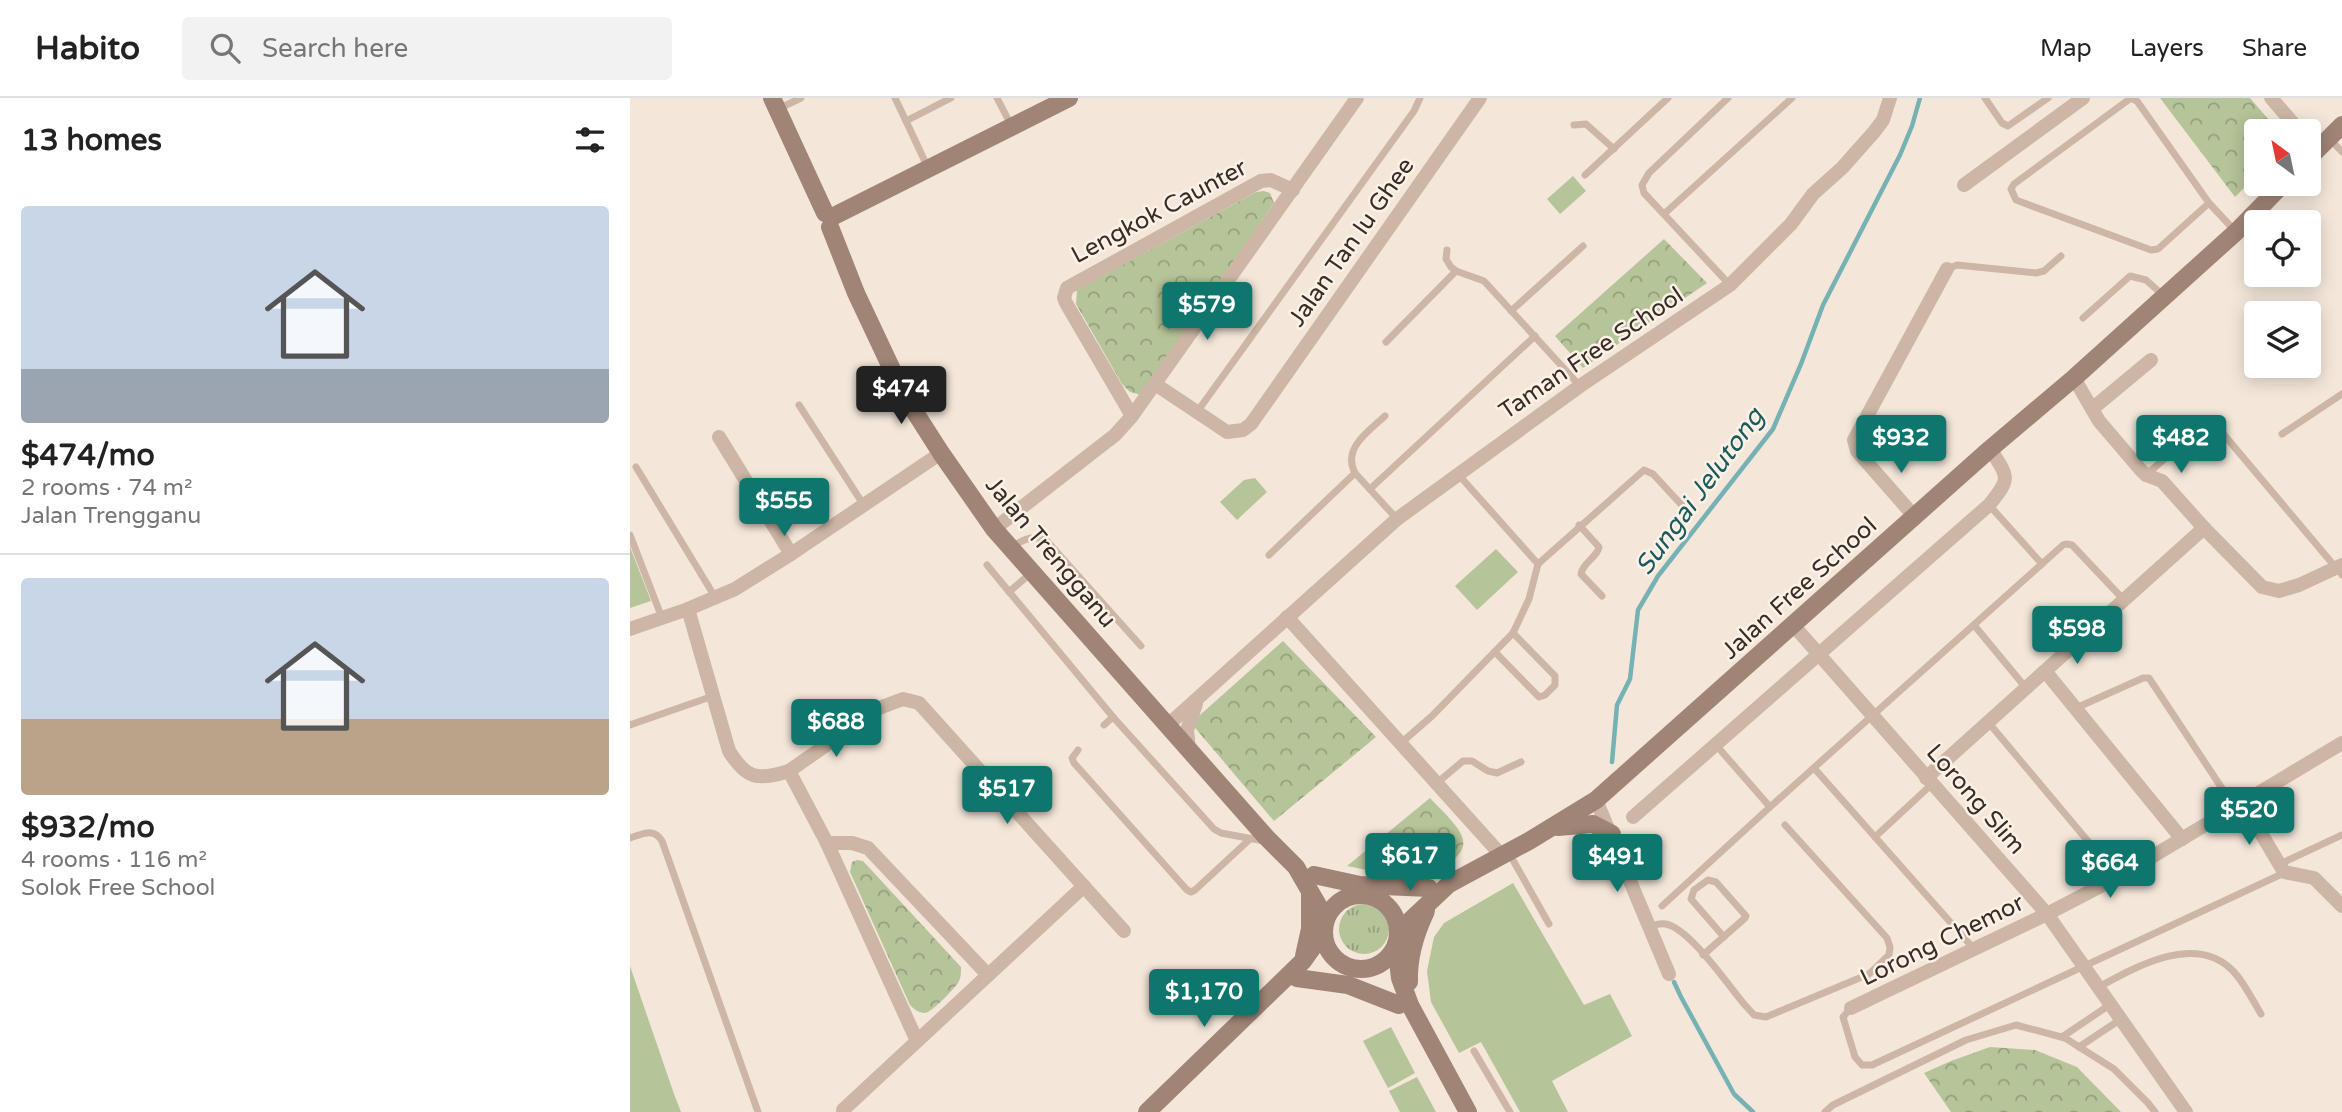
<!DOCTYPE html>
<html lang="en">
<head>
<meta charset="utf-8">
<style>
	body { margin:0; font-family:"Varela Round",sans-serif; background:#f2f2f2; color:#222; height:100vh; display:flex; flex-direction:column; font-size:26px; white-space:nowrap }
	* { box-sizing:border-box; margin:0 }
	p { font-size:23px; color:#767676 }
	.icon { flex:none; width:38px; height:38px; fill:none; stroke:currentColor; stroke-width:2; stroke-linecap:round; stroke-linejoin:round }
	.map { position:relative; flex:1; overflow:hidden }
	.details { display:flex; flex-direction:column; background:#fff; width:630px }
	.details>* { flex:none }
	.needle { width:46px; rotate:327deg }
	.controls { position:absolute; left:1614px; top:21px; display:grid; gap:14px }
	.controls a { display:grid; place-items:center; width:77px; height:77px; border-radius:7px; background:#fff; box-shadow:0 4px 18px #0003; font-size:35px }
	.price { position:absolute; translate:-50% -60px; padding:0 16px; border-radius:7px; background:#0f766e; color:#fff; font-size:23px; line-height:46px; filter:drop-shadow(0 2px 4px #0008) }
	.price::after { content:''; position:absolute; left:50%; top:42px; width:21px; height:16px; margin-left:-10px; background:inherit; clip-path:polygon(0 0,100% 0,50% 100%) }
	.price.selected { background:#222; color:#fff }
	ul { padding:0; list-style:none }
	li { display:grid; align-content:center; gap:14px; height:371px; padding:0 21px }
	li+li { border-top:2px solid #e0e0e0 }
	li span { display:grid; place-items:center; height:217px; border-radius:7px; color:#555 }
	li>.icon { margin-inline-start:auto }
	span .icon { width:126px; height:126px; fill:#fffc; stroke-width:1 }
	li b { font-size:30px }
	h2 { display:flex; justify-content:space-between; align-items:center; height:84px; padding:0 21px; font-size:30px }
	header { display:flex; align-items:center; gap:42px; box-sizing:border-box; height:98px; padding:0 35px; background:#fff; border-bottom:2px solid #e0e0e0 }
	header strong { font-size:33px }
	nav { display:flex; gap:38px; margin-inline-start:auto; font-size:24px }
	.search { width:490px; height:63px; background:#f2f2f2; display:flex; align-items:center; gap:18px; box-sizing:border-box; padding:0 24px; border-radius:7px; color:#767676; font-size:26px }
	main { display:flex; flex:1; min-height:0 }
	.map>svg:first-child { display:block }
	.grass { fill:url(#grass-tufts) }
	.forest { fill:url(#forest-crowns) }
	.garden { fill:#b6c499 }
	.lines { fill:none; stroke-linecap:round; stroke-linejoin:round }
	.stream { stroke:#76b2b3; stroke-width:4.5 }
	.lane { stroke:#cdb6a5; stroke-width:7 }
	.street { stroke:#cdb6a5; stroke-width:14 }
	.secondary { stroke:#a08476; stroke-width:18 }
	.labels { text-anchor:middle; stroke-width:5; stroke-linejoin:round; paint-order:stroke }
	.street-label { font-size:24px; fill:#382c27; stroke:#fbf1e6 }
	.water-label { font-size:26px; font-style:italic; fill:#195a5c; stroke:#fbf1e6 }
</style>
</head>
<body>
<header>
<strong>Habito</strong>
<div class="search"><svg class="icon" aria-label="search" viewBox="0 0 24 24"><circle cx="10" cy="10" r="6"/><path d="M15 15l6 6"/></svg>Search here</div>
<nav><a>Map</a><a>Layers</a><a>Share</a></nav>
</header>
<main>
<section class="details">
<h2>13 homes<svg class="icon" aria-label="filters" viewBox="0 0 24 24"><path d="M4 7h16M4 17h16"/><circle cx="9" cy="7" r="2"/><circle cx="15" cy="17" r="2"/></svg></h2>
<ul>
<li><span style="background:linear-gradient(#c9d6e8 75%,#9aa5b1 0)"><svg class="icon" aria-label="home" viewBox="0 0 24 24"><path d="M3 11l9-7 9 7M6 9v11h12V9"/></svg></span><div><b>$474/mo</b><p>2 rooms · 74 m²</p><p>Jalan Trengganu</p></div></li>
<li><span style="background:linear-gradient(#c9d6e8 65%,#b9a48a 0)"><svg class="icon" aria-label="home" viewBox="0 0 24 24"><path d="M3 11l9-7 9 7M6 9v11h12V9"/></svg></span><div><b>$932/mo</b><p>4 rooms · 116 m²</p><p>Solok Free School</p></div></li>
</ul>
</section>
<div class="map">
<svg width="1712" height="1014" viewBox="0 0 1712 1014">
	<defs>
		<pattern id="grass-tufts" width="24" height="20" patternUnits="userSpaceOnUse" patternTransform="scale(1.75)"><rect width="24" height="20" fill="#b6c499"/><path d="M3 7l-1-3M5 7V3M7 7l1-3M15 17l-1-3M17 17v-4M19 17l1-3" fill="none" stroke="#959f7d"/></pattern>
		<pattern id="forest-crowns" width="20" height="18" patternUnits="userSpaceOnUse" patternTransform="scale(1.75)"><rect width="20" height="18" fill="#b6c499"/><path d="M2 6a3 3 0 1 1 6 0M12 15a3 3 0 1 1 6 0" fill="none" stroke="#959f7d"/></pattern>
	</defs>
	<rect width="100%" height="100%" fill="#f4e7da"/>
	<circle class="grass" cx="734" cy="831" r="25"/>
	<g class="forest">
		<polygon points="1530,0 1620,0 1646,30 1647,33 1626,33 1626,78 1605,99"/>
		<polygon points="634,93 640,95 644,105 511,297 500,294 492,286 446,206 447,192 626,94"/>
		<polygon points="1034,141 1077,185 953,270 925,238"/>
		<polygon points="653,543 746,639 644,723 561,625"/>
		<path d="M800,700C809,710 831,729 833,742C835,751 828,758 821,764C787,786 753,775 717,768Z"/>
		<path d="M227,762L233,763L331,869C331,875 331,880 328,885C323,892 302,914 295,915C288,915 284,911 280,907L220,774L222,764Z"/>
		<polygon points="1360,949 1405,952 1447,969 1491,1014 1321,1014 1294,975 1321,963"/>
	</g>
	<g class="garden">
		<polygon points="943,78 956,93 930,116 917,101"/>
		<polygon points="625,380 637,394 607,422 590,404 614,382"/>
		<polygon points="0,449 21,503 0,510"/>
		<polygon points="866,451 888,474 847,512 825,488"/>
		<polygon points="883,785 954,907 980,896 1002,938 922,983 938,1014 890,1014 851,944 829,955 801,904 797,873 804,839 814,825"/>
		<polygon points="0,868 44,996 51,1014 0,1014"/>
		<polygon points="761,929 785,975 758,990 733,943"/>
		<polygon points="787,979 806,1014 770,1014 759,993"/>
	</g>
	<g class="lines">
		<g class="stream">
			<polyline points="982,664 987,607 1000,581 1008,512 1028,478 1143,331 1171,266 1193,207 1270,57 1282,28 1290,0"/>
			<polyline points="1044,884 1051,899 1104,996 1123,1014"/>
		</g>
		<g class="lane">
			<polyline points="265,0 276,23"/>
			<polyline points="367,0 381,27"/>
			<polyline points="1098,0 1019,75 1012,87 1014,95 1100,187"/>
			<polyline points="1355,0 1372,25 1378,28 1418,0"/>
			<polyline points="148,11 171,0"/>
			<polyline points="944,27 956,26 984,51"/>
			<polyline points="1700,41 1712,54"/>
			<polyline points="298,70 276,23 321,0"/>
			<polyline points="955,77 1038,0"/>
			<polyline points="1579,105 1507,3 1501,0 1384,86 1381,91 1386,102 1521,152 1528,151 1579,105 1606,134"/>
			<polyline points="1034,116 1162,0"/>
			<polyline points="817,152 816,161 821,169 826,173 854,183 950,288"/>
			<polyline points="1317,171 1327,167 1406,175 1414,173 1431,158"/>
			<polyline points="881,213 953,148"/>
			<polyline points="1453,220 1500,178 1516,182 1534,198"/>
			<polyline points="756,244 826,173"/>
			<polyline points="169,307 233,406"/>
			<polyline points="567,314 784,13 790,0"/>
			<path d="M755,318C739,333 712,350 725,375L767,421"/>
			<polyline points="1652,336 1712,296"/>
			<polyline points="6,369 85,499"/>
			<polyline points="827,375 908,466"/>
			<polyline points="1516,377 1574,326 1578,324 1585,326 1712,477"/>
			<polyline points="740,391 905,238"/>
			<polyline points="1359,407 1412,466"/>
			<path d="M949,427L969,449C967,460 953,464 951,476L972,498"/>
			<polyline points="0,437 32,520"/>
			<path d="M380,449C393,443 403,435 417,443L511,548"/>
			<polyline points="639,457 725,375"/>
			<polyline points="908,466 1014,372 1023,376 1059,415"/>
			<polyline points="357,467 483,619 584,731 591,735 634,743"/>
			<polyline points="379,494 401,475"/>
			<polyline points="1344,527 1396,590"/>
			<polyline points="865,554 909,599 915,597 925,587 925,578 883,535"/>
			<polyline points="1446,610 1513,580 1519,580 1605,710"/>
			<polyline points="1358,624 1488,779"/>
			<polyline points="0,627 83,598"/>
			<polyline points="474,627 483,619"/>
			<polyline points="771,645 802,618 883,535 899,501 908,466"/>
			<polyline points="1086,647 1140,709"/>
			<polyline points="448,652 442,660 444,665 557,792 561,794 565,792 620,741"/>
			<polyline points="1184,670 1344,851"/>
			<polyline points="807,685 833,663 842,663 858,673 867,675 891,664"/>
			<polyline points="1245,739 1302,686"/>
			<path d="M0,740C12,736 24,729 32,743L128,1014"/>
			<polyline points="879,755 919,826"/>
			<polyline points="1650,766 1712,737"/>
			<polyline points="1032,808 1140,709 1433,447 1436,446 1442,447 1494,502"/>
			<path d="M1019,828C1025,827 1031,825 1036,826C1060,831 1098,887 1114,906L1124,917L1136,919L1239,876L1259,857L1260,849L1257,840L1155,727"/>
			<polyline points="1073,857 1115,820 1116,818 1086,784 1078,782 1064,792 1061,801 1094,839"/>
			<path d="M1469,889C1507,868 1567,834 1604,874C1615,886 1623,903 1631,916"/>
			<polyline points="1221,910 1213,919 1225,959 1232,967 1242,967 1654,775"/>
			<polyline points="1432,939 1481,906"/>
			<polyline points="1449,949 1491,921"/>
			<polyline points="844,953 880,1014"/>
			<polyline points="1195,1014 1203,1007 1336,942 1386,927 1435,940 1484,971 1518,1005 1525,1014"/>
		</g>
		<g class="street">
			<polyline points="1641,0 1670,33"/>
			<polyline points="1334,87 1453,0"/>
			<polyline points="1444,280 1469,323 1510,371 1516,377 1532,383 1574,430 1632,489 1649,493 1669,487 1712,467"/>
			<polyline points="525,286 597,334 613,332 621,326 850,0"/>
			<polyline points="1462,311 1521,262"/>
			<polyline points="502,318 436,205 434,200 437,190 631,83 641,82 663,92"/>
			<polyline points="89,339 161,456"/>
			<polyline points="1284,418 1227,353 1224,342 1317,171"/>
			<polyline points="364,431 485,337 502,318 727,0"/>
			<path d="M58,511L99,653C116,681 128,683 159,673L249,610L273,601L289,605L494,833"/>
			<polyline points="657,519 872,758"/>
			<polyline points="1164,528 1417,816 1556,1014"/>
			<polyline points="0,531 58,511 105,491 161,456 311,355"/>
			<polyline points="1415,573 1552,741"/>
			<polyline points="538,627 767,421 950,288 1100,187 1161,126 1183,96 1212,70 1244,34 1253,22 1260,0"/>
			<polyline points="559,651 557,632 566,606"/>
			<polyline points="159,673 197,745 287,943"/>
			<polyline points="1296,680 1574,430"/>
			<polyline points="966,702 1039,876"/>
			<polyline points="1613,705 1654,774 1684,780 1712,808"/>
			<path d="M1003,719L1359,407C1381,380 1379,380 1360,351"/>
			<polyline points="197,745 222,745 238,750 358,877"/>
			<polyline points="1221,910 1417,816 1488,779 1712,645"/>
			<polyline points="213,1012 454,788"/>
		</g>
		<g class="secondary">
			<polyline points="142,0 195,115"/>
			<polyline points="1678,61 1712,27"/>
			<polyline points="204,118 439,0"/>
			<polyline points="200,129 226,195 274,297 311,355 364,431 636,739 666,769 696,821"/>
			<polyline points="928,729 963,726 982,736"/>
			<polyline points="684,777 730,787 799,790"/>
			<circle cx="731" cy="834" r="37"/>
			<polyline points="769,833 819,786 899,743 966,702 1360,351 1444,280 1606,134 1653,86"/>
			<polyline points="766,847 770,880 780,907 838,1014"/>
			<polyline points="674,858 680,831 680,796"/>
			<polyline points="667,880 718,887 769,907"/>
			<path d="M779,884C778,858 785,836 796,813"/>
			<polyline points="517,1014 673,863 693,835"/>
		</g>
	</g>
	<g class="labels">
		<g class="street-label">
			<text transform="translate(529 113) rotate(-28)" y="8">Lengkok Caunter</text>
			<text transform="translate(721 144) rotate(-55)" y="8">Jalan Tan Iu Ghee</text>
			<text transform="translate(961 255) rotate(-34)" y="8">Taman Free School</text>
			<text transform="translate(421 454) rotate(50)" y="8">Jalan Trengganu</text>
			<text transform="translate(1169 490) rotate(-42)" y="8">Jalan Free School</text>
			<text transform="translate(1346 701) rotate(49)" y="8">Lorong Slim</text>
			<text transform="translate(1312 842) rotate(-26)" y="8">Lorong Chemor</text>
		</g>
		<g class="water-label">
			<text transform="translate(1069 393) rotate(-54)" y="9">Sungai Jelutong</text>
		</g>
	</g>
</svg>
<div class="controls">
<a><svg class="needle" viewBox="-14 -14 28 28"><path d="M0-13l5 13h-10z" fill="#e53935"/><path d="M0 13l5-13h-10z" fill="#767676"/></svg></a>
<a><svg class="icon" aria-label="locate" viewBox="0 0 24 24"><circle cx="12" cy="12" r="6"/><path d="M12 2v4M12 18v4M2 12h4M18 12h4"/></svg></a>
<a><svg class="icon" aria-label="layers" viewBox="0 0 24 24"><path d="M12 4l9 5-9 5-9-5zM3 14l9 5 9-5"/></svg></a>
</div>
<b class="price" style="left:577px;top:244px">$579</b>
<b class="price selected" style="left:271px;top:328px">$474</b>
<b class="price" style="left:1271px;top:377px">$932</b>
<b class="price" style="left:1551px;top:377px">$482</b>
<b class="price" style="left:154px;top:440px">$555</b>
<b class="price" style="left:1447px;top:568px">$598</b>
<b class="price" style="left:206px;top:661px">$688</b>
<b class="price" style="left:377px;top:728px">$517</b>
<b class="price" style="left:1619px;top:749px">$520</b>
<b class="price" style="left:780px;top:795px">$617</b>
<b class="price" style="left:987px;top:796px">$491</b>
<b class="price" style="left:1480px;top:802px">$664</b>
<b class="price" style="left:574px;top:931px">$1,170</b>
</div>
</main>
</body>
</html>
